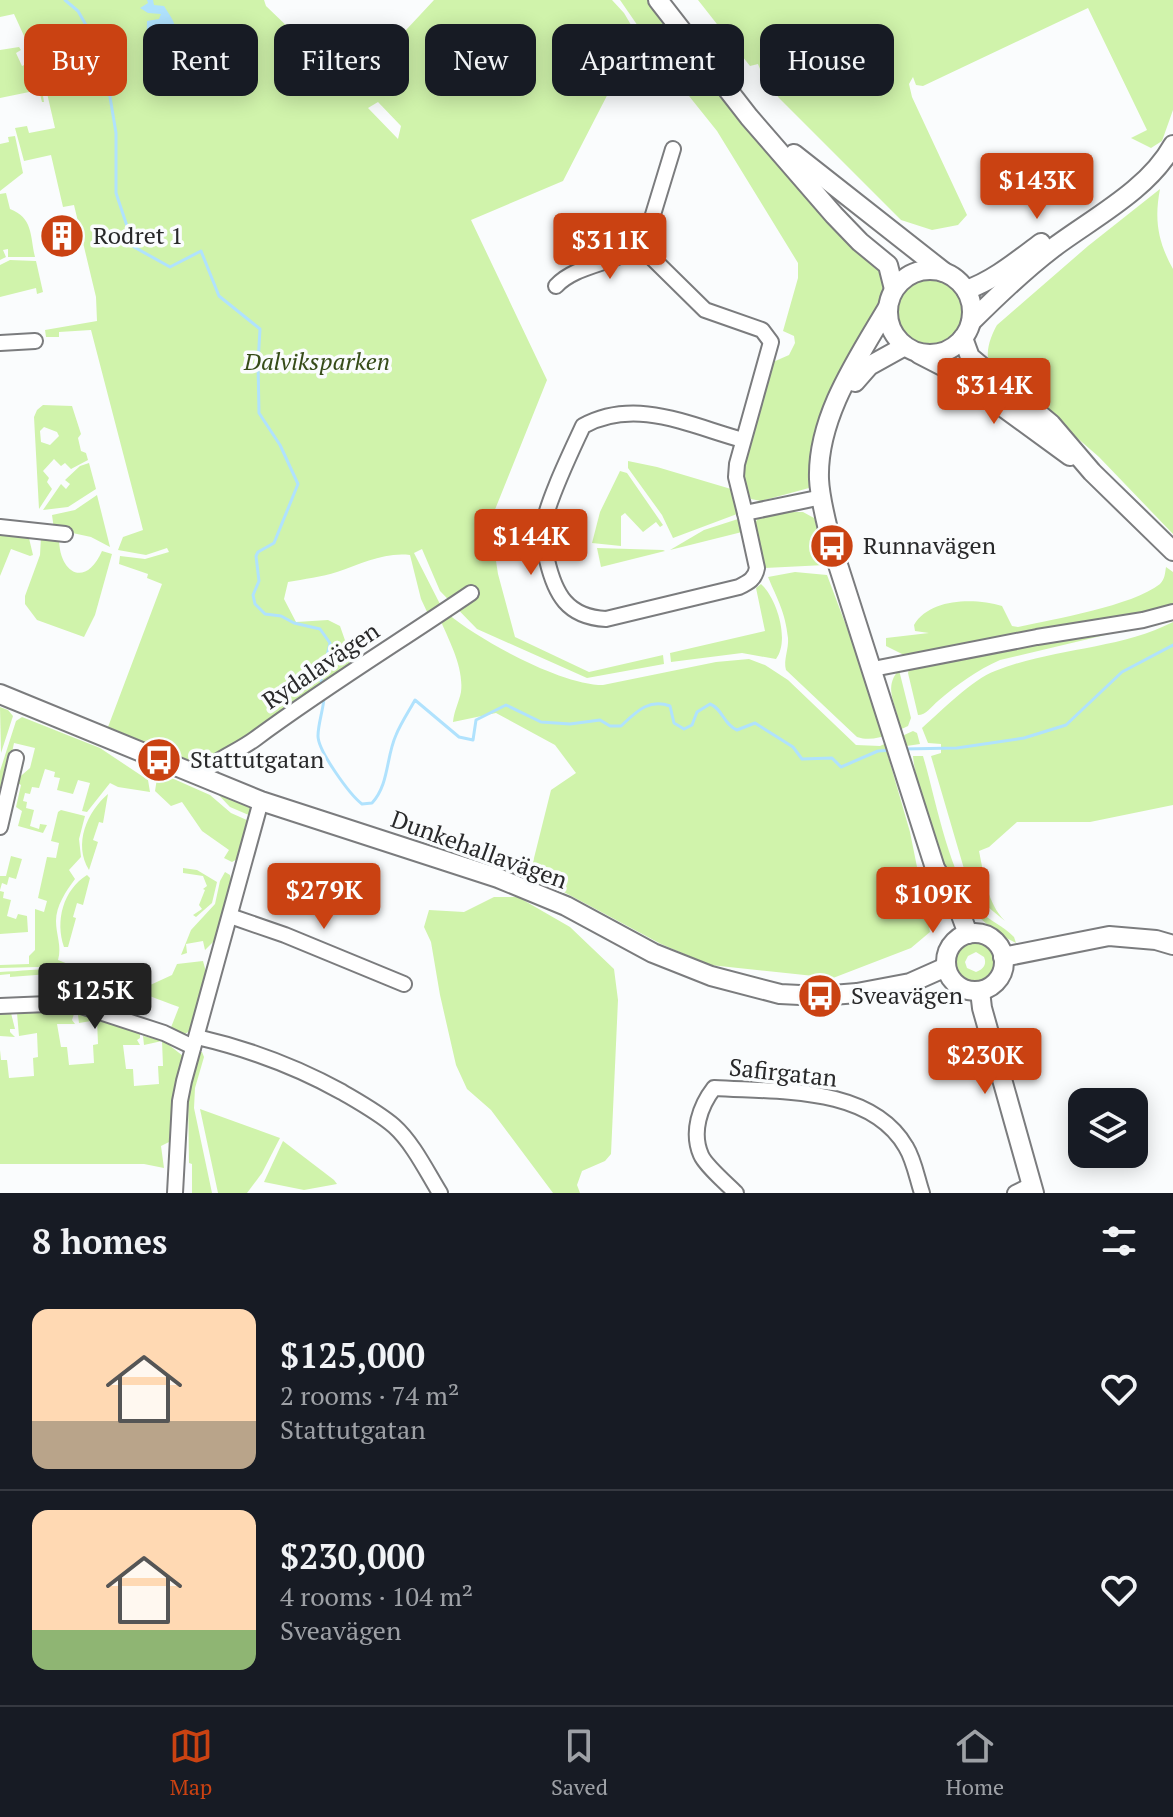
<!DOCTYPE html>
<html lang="en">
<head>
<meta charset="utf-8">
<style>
	body { margin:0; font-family:"PT Serif",serif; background:#20242c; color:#f1f3f6; height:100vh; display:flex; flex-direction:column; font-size:30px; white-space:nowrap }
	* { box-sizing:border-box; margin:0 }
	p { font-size:26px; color:#9ea1a6 }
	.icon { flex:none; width:44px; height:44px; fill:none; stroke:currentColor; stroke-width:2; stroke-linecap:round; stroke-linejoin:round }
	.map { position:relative; height:1193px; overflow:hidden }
	.side { display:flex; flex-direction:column; background:#171b24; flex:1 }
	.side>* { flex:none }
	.hud { position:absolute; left:24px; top:24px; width:1126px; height:72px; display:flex; gap:16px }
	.controls { position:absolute; left:1068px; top:1088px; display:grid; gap:16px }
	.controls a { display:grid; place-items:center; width:80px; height:80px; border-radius:16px; background:#171b24; box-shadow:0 4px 20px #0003; font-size:40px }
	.price { position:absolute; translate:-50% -68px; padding:0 18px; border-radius:8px; background:#ca4212; color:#fff; font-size:26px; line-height:52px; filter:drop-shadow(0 2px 4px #0008) }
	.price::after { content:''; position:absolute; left:50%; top:48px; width:24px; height:18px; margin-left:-12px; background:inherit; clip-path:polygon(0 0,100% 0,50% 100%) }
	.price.current { background:#222; color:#fff }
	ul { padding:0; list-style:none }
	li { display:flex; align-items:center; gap:24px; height:200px; padding:0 32px }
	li+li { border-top:2px solid #363941 }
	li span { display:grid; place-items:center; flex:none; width:224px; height:160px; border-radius:16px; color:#555 }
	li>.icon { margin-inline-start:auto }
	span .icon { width:96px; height:96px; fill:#fffc; stroke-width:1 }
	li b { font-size:34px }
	h2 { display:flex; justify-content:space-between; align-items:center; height:96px; padding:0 32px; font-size:34px }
	.chip { padding:0 28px; border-radius:16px; background:#171b24; box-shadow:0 4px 20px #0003; font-size:28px; line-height:72px }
	.chip.current { background:#ca4212; color:#fff }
	.dock { display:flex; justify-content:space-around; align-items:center; height:112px; border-top:2px solid #363941; background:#171b24; font-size:22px; color:#9ea1a6 }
	.dock a { display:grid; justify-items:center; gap:4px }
	.dock .current { color:#ca4212 }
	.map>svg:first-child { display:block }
	.green { fill:#d0f3ab; fill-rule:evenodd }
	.water { fill:#b0e2fd }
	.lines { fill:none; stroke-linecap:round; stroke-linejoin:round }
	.stream { stroke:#b0e2fd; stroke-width:3 }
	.minor-casing { stroke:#7b7c7e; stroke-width:18 }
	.tertiary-casing { stroke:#7b7c7e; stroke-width:22 }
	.minor { stroke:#fff; stroke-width:14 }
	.tertiary { stroke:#fff; stroke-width:18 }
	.labels { text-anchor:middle; stroke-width:7; stroke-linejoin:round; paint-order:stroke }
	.poi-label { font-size:24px; fill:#29292a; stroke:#fafcfd; text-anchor:start }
	.park-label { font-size:24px; font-style:italic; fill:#364c19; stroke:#fafcfd }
	.street-label { font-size:24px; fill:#29292a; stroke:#fafcfd }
</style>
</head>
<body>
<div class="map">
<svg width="1173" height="1193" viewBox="0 0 1173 1193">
	<rect width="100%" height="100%" fill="#fafcfd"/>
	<g class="green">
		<path d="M0,0H264L266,6L345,82L406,30L434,0H612L624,13L659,72L613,75L614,82L563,181L471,220L547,380L490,522L498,574L515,637L589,672L663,655L664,664L587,678L477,629L440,591L422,549L414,553L441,606L429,616L421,599L410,555C384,552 361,564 337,572C322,577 304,579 288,582L284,599L296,622L328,620L340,626L347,646L350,666C319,687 224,765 191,761L108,727L162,584L147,578L148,574L119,564L120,556L145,559L169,552L167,548L146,555L118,550L123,537L143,530L91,330L59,332V337H46L45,330L97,321L96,297L74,205L63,207L51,155L24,161L15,128L27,126L29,133L55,128L44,80L42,89L44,102H42L39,90L0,98V50L19,47L21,50L16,53L22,66L35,60L14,14L0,17ZM378,102L401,126L398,139L368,108Z"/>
		<polygon points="620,0 650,0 881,267 884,278 882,292 809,488 761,501 751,499 743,484 742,467 773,362 789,355 795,343 794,336 783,331 798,278 798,263 717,131 669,71"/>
		<polygon points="698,0 1173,0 1173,110 1162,141 1151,148 1131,138 1147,130 1088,8 923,86 916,85 913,77 909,84 912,97 967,215 958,225 932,230 901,220 779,98 764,79 758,64 750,66"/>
		<polygon points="15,136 23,173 0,191 0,144 9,142 8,137"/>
		<path d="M1160,189C1154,220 1158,242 1173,269V534L1099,457L989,361C985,350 992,334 997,325L1088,246Z"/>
		<path d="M6,193L10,209C33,218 30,235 35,257H8V249L3,250L6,257L0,260V194Z"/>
		<polygon points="10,260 36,261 43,292 37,294 36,288 0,297 0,265"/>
		<circle cx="930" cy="311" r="34"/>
		<path d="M43,405L72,406L81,434L78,438L81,451L86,453L88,460L71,469L65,463L61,466L54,459L43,471L49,478L47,482L52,489L39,509L34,417L37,410ZM44,427L57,432L59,436L50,445L41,442L40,431Z"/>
		<polygon points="628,461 657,467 731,489 737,514 673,538 662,515 628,468"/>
		<polygon points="89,463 96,489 68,507 43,510 61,484 66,489 70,484 65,480 80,466"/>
		<polygon points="620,471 627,473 663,525 660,527 656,522 643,532 625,513 621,516 621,546 592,543 600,512"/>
		<polygon points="97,495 110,547 91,537 54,529 52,515 75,510"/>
		<polygon points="787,512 803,512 814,518 827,557 825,565 765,568 755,523 759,517"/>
		<polygon points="738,519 742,532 670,550 704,530"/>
		<polygon points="0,530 28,534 33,555 30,556 11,549 0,576"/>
		<path d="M41,537L59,538C59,574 86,588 102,551L112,554L95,615L84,637L37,620L25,604V596L40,555Z"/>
		<polygon points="597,548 663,550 665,551 601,567"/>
		<path d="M1166,567L1173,572V605L1166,607L1029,635L906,656L886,646V638L929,633L915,631L914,625C930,598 975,598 1002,606L1012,626L1018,627C1054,619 1132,606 1160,584C1165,579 1165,573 1166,567Z"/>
		<path d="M795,572L827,575L882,721L897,714C892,697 886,684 899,670L911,718L908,726C892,733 875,743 857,737L786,670C783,660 789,649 788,638C785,611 778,601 768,577Z"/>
		<path d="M761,584C777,598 790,641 776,659L742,653L671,662L670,653L765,631L756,588Z"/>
		<path d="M448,614C481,641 561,685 603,685L716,662L749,659L765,665L788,680L856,745L880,746L913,731L917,733L920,744L886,749L910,832L930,932L911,948L833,978L710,965L661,944L530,874L551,790L576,773L555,745L496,713L453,722C454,711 459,702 461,692C464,667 449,641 440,619Z"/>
		<path d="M1164,621L1000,660C977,670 958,684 938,701C931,707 926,715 918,715L908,673L910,666Z"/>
		<path d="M1173,622V805L1090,822H1017L989,847L979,851C984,875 987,903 1005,921L983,903L967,879L931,756L941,753V744L928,743L922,728C940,712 973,679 995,671C1052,648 1118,650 1173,622Z"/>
		<polygon points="0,707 8,710 13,716 1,753"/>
		<polygon points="22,717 100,748 148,780 150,792 118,787 110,783 87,812 82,811 90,783 78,780 73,794 57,790 60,778 54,777 55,772 45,769 39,788 32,787 30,794 25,793 23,801 27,802 26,808 34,810 30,826 39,829 40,824 47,825 43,833 18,826 22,811 16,807 21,785 15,781 30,768 35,748 14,743 6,781 2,780 0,790 0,771 16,721"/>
		<path d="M913,756H923C936,799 949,878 979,910C989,921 1004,926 1014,937L1016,943C963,917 943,870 927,816C921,796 915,777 913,756Z"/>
		<polygon points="158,772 210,795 231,813 249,821 239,858 232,862 224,858 229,850 202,831 182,802 171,806 155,791"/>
		<polygon points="215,791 247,804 252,810 251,816 230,807"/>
		<path d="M108,794L103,823L99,822L93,840L98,842L89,870C73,844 87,812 108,794Z"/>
		<path d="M61,810L85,816L79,839L81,857L69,870L75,879C66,891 56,906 56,921C56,935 62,946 58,960L73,966L0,968V965L29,964V956L35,950V909L44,912L47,901L38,898L47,857L56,858L59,843L51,841L58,812Z"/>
		<polygon points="11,856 22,859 16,879 9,877 7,885 2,883 0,890 0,876 6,876"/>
		<polygon points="183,868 197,870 217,882 212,903 196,917 193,915 202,909 199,905 205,890 203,889 207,886 203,876 183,873"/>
		<polygon points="225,872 230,875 231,880 214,941 205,950 203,941 186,944 187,953 181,955 191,930 215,904 220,881"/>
		<path d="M87,875L90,878L83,905L77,903L73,917L76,918L68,947H64C55,921 63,890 87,875Z"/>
		<polygon points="0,891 4,892 3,898 11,900 7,916 16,919 18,914 27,916 28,932 0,934"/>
		<polygon points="494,897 518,897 570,927 614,969 618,1000 611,1154 605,1161 582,1171 577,1185 580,1193 553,1193 491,1110 467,1089 456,1065 440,995 431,942 424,927 429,910 464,912"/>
		<path d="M977,940L990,946C996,954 999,961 995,970C979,1014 922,947 977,940ZM976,952L984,957C987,964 984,969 976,972L967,968L965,962L968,956Z"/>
		<path d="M203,961L206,972L191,1030L182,1036L170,1030L179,1007C142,993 91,973 54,974V991H50L49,974L10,977V974L0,975V972C36,971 80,962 112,978L139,970L138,979L147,980L145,986H148L172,975L177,964Z"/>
		<polygon points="58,1010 74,1014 72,1020 75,1024 57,1024 61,1047 67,1047 69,1065 94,1063 93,1045 98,1044 97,1020 79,1023 78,1015 86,1015 140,1034 140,1038 137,1040 140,1045 123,1045 126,1069 133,1069 134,1086 159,1084 158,1066 163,1066 162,1041 144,1045 143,1036 164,1041 183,1056 176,1096 173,1140 161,1146 164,1168 144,1164 0,1164 0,1050 1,1060 7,1060 9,1078 34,1076 33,1058 38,1057 37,1033 19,1036 17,1013"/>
		<polygon points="11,1013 15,1029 10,1029 10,1032 15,1037 0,1036 0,1014"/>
		<polygon points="196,1052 202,1052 204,1057 195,1088 194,1108 212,1193 192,1193 192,1164 189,1163 188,1090"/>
		<polygon points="200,1109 280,1138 262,1173 247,1193 218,1193"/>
		<polygon points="283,1141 334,1180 337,1184 304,1190 264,1182"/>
	</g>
	<path class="water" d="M147,0H153L154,5L164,6C170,16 178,24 174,36C186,47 184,60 172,68L158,51L161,48L172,54L174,43L168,47L165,44L169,40L170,34H160L159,45L154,47C145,40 147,31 147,21L159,19L161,14L148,13L140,8L148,3Z"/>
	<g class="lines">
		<g class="stream">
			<polyline points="65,0 78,11 103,55 116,133 116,193 134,247 170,267 201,251 219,296 260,329 258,363 259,413 280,445 298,484 274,543 258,552 256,556 259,581 253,595 255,604 265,614 281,616 294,623 320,629 330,643 321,681"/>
			<path d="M324,698C323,711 318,724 318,736C318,751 350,795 362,804L372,803C389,785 386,757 396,735C401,723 409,711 415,700L459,737L473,740L476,720L506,705L541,722L570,724L600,720L610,726H621C636,712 649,698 670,706L674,723L684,729L692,725L697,712L710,704C723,709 723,724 737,730L755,723L793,747L802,759L832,758L841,767L878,751L892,750"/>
			<polyline points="903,749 957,748 1024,738 1066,725 1122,672 1173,645"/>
		</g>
		<g class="minor-casing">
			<g id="minor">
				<polyline points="673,149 648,231 640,246 705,310 762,330 771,342 737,464 736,477 745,513 822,497"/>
				<path d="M556,286C575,265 613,264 640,246"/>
				<polyline points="0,343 35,341"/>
				<path d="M743,440C691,426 636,397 583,426C572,450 545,505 543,529C542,539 545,550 547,560C555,594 567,617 606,619L739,587C749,582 755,579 757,568L745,513"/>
				<polyline points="0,527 65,534"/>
				<polyline points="873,669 1037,637 1143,620 1173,612"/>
				<path d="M199,777C215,759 236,753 255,739C325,687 399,642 471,593"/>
				<polyline points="0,827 16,758"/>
				<polyline points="230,916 285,935 404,984"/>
				<polyline points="0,1006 72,1003 164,1033 193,1047"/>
				<path d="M197,1037C249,1049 295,1066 342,1092C359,1102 379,1113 394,1126C413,1143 427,1172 440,1193"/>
				<polyline points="175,1193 180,1101 184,1081 261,801"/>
				<path d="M736,1193C727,1184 705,1165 701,1155C691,1132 700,1106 714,1088C776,1092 870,1085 906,1147C914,1160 917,1178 922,1193"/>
				<polyline points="1015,1193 1031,1185"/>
			</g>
		</g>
		<g class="tertiary-casing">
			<g id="tertiary">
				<polyline points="658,0 749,117 834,215 860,242 888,265 894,289"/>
				<polyline points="794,154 944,272"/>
				<circle cx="930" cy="312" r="42"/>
				<path d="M966,290C993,281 1018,260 1041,243"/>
				<path d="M888,307C858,358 817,417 819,479C820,501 827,524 832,546L935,868L958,907L968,934"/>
				<path d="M971,322C997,296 1023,271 1053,248C1093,218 1148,190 1173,145"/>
				<polyline points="963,338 970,357 1051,424 1092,472 1173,551"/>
				<polyline points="919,354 956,373 1070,456"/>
				<polyline points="855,382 869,366 905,346"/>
				<polyline points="0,694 261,801 498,878 566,906 653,953 711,976 780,994 820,996 857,993 910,983 946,967"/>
				<circle cx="975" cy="962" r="29"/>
				<polyline points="1003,957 1109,936 1156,940 1173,945"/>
				<polyline points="980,991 982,1008 1034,1193"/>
			</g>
		</g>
		<use href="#minor" class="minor"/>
		<use href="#tertiary" class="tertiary"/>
	</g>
	<defs>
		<g id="building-disc" transform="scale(2.3)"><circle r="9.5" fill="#ca4212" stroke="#fafcfd"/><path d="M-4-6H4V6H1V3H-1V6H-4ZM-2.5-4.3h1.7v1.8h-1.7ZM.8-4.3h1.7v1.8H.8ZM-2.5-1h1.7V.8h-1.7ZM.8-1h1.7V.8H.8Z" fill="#fff"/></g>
		<g id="bus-disc" transform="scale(2.3)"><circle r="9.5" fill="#ca4212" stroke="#fafcfd"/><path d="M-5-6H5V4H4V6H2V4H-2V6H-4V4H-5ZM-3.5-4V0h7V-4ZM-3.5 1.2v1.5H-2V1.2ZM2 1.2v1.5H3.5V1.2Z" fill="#fff"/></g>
	</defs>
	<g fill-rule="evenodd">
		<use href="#building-disc" x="62" y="236"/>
		<use href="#bus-disc" x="832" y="546"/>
		<use href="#bus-disc" x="159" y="760"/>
		<use href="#bus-disc" x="820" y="996"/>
	</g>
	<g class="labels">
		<g class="poi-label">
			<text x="93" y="244">Rodret 1</text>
			<text x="863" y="554">Runnavägen</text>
			<text x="190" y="768">Stattutgatan</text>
			<text x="851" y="1004">Sveavägen</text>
		</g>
		<g class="park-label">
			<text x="317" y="370">Dalviksparken</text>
		</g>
		<g class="street-label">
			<text transform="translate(321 666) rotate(-34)" y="8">Rydalavägen</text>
			<text transform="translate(479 850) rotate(20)" y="8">Dunkehallavägen</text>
			<text transform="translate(783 1073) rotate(6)" y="8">Safirgatan</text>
		</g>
	</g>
</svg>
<div class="controls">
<a><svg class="icon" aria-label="layers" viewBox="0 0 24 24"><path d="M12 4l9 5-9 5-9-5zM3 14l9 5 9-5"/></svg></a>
</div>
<b class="price" style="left:1037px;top:221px">$143K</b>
<b class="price" style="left:610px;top:281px">$311K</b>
<b class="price" style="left:994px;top:426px">$314K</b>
<b class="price" style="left:531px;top:577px">$144K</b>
<b class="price" style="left:324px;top:931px">$279K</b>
<b class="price" style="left:933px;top:935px">$109K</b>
<b class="price current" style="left:95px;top:1031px">$125K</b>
<b class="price" style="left:985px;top:1096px">$230K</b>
<div class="hud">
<a class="chip current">Buy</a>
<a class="chip">Rent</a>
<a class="chip">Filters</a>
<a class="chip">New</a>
<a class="chip">Apartment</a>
<a class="chip">House</a>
</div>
</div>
<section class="side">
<h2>8 homes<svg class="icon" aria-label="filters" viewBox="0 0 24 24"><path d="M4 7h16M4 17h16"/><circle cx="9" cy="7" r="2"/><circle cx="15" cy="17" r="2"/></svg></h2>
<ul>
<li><span style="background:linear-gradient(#ffd9b3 70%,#b9a48a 0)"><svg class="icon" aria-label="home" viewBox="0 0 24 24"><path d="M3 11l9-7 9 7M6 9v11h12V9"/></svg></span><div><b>$125,000</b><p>2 rooms · 74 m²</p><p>Stattutgatan</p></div><svg class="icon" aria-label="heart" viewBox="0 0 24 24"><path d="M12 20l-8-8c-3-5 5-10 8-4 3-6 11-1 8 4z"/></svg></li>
<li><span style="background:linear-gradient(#ffd9b3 75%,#8fb573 0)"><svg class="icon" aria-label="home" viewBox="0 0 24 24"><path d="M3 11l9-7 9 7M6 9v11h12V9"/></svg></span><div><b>$230,000</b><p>4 rooms · 104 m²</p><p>Sveavägen</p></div><svg class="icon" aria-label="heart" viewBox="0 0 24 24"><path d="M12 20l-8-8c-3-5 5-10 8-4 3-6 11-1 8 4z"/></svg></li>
</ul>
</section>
<nav class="dock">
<a class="current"><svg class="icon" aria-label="map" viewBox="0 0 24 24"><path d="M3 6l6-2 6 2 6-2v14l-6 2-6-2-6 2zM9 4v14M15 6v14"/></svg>Map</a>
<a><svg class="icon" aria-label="saved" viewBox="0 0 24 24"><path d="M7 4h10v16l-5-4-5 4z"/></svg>Saved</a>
<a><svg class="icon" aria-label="home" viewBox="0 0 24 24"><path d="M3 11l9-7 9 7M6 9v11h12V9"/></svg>Home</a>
</nav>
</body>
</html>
